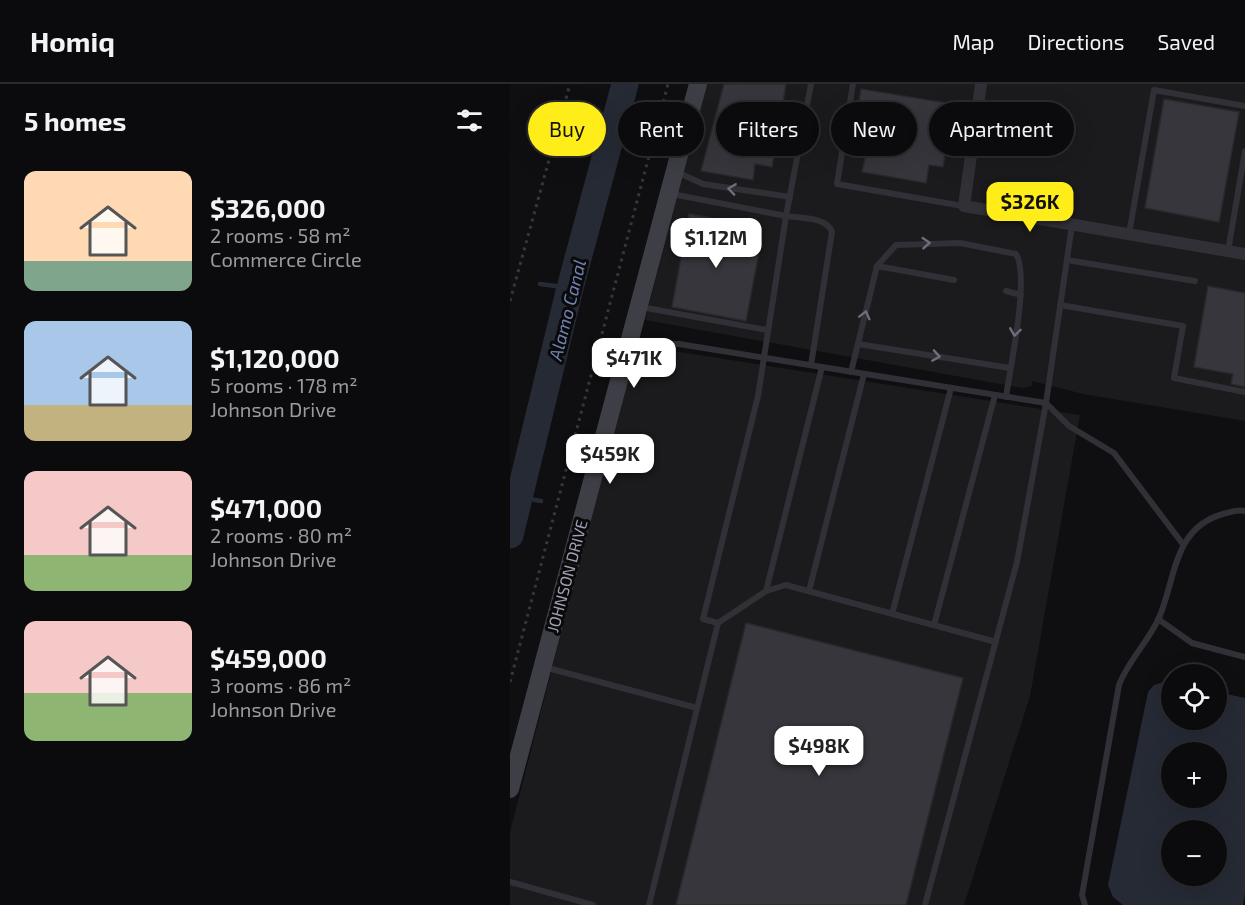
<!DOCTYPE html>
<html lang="en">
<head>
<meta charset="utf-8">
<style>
	body { margin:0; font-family:"Exo 2",sans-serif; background:#19191b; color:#f1f3f6; height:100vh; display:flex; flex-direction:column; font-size:22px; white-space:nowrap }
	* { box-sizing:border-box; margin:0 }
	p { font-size:20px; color:#9a9b9d }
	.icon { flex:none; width:33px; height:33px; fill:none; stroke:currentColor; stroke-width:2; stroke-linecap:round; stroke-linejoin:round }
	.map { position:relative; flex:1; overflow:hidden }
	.drawer { display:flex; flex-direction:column; background:#0b0b0d; width:510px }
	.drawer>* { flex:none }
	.guide { position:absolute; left:18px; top:18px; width:570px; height:54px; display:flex; gap:12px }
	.tools { position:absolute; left:651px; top:580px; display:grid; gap:12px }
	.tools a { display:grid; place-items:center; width:66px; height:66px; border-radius:50%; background:#0b0b0d; box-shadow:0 6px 24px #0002,0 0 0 2px #2b2b2e; font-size:30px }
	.price { position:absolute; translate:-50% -51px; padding:0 14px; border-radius:12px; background:#fff; color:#222; font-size:20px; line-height:39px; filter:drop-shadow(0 2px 3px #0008) }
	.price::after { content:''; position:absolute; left:50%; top:36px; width:18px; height:14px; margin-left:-9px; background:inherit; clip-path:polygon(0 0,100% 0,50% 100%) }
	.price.selected { background:#ffed19; color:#111 }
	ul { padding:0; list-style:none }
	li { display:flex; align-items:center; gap:18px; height:150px; padding:0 24px }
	li span { display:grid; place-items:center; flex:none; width:168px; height:120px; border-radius:12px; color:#555 }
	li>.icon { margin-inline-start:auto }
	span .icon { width:72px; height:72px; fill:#fffc; stroke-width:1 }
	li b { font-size:26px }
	h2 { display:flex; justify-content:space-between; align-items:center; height:72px; padding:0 24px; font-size:26px }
	.pill { padding:0 21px; border-radius:27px; background:#0b0b0d; box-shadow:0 6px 24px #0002,0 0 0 2px #2b2b2e; font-size:21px; line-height:54px }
	.pill.selected { background:#ffed19; color:#111 }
	header { display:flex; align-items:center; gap:36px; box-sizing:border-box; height:84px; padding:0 30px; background:#0b0b0d; border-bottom:2px solid #2b2b2e }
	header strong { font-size:28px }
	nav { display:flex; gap:33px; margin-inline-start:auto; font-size:21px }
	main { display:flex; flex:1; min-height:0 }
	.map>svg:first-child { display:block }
	.built { fill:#1b1b1e }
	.water { fill:#252a35; fill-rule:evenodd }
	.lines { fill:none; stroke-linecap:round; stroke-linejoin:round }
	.stream { stroke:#252a35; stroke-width:4.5 }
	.river { stroke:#252a35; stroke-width:27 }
	.building { fill:#37363c; stroke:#2a292d; stroke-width:1.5 }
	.path { stroke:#36363d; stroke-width:3; stroke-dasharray:3 4.5; stroke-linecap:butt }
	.lane { stroke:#303036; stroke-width:6 }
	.street { stroke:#303036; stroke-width:12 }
	.secondary { stroke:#3e3e46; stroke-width:18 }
	.oneway { stroke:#6d6e7b }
	.labels { text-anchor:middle; stroke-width:6; stroke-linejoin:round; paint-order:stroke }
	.street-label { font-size:16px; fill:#9fa0b3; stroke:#0a0a0b }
	.water-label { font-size:18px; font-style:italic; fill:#7183b2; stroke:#0a0a0b }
</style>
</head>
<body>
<header>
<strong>Homiq</strong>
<nav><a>Map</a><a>Directions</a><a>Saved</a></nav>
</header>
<main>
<section class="drawer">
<h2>5 homes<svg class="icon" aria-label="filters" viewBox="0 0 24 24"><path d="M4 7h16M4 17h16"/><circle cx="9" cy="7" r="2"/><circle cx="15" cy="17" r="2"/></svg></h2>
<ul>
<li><span style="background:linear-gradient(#ffd9b3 75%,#7fa58c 0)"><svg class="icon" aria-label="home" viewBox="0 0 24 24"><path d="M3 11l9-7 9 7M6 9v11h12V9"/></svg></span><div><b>$326,000</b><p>2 rooms · 58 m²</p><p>Commerce Circle</p></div></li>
<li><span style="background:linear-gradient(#a9c7e8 70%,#c2b280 0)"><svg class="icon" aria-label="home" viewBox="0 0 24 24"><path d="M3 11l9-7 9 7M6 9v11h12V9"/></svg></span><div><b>$1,120,000</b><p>5 rooms · 178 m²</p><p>Johnson Drive</p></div></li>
<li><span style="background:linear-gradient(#f6c9c9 70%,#8fb573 0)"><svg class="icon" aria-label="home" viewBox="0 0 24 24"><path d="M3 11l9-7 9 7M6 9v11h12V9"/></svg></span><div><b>$471,000</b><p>2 rooms · 80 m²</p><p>Johnson Drive</p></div></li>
<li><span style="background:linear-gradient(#f6c9c9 60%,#8fb573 0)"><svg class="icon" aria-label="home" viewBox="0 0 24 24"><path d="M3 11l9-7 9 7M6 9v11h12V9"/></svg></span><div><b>$459,000</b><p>3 rooms · 86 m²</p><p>Johnson Drive</p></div></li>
</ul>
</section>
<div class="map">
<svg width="735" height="821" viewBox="0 0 735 821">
	<rect width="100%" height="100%" fill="#0f0f11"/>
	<g class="built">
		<polygon points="197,0 735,0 735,337 573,310 522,297 522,302 512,304 135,236"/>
		<polygon points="125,261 570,331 520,612 454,821 0,821 0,748"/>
	</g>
	<path class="water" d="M657,597L661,598L662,636H706L707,608L735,614V809L733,821H613L603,813L598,801L638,608L644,601ZM662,669H706V714H662ZM662,747H706V792H662Z"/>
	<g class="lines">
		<g class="stream">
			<polyline points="30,200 60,204"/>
			<polyline points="9,413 31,417"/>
		</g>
		<polyline class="river" points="0,451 60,204 115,0"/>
	</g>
	<g class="building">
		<polygon points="214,0 276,0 262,83 245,80 243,96 191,87"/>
		<polygon points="351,5 443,20 433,83 419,81 416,99 352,88 356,71 341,68"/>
		<polygon points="654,15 729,28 709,138 635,124"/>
		<polygon points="179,130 236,140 232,154 251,157 236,237 162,223"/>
		<polygon points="698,202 735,209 735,303 721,300 723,290 684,283"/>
		<polygon points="236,539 453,594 396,821 166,821"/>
	</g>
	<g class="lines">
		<g class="path">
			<polyline points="0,217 60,0"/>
			<polyline points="0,598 158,0"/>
		</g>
		<g class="lane">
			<polyline points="343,0 327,100 453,122"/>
			<polyline points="167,88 193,100 280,113"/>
			<polyline points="162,110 276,132 301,0"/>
			<polyline points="619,150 644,6 735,22"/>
			<polyline points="718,167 735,67"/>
			<polyline points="557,176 685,197"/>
			<path d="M367,182L386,161L450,159L506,170C520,192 500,285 496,313"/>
			<polyline points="496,207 511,211"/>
			<polyline points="550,221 673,242 664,294 735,308"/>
			<polyline points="131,223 257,246"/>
			<polyline points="121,259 169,260 536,319 559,342 604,369 672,459"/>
			<polyline points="348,260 500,284"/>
			<polyline points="341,288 367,182 444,196"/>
			<polyline points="256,507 276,501 486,558"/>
			<polyline points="299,507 354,290"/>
			<polyline points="382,530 441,304"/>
			<polyline points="648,535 682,559 735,573"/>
			<path d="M208,539L193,535L248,312L276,132C291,134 317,133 322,148L301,281"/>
			<polyline points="424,541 485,311"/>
			<polyline points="34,583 187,624"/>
			<polyline points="0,798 83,821"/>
			<polyline points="139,821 208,539 256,507 312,283"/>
			<polyline points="415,821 507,478 536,319 562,141"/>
			<path d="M575,821L572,811L609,601C618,577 638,558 649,534C666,494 663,444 713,430C721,428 727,425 735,427"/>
		</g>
		<polyline class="street" points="471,0 454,122 735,170"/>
		<polyline class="secondary" points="0,705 188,0"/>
	</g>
	<defs><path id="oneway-chevron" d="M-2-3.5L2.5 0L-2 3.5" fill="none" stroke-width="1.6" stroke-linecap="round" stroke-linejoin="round" transform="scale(1.5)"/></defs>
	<g class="oneway">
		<use href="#oneway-chevron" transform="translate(222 105) rotate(-172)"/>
		<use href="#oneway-chevron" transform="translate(416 159) rotate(-4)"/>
		<use href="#oneway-chevron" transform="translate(355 231) rotate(-76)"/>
		<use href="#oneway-chevron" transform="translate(505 248) rotate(98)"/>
		<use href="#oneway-chevron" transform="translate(426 272) rotate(9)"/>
	</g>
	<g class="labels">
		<g class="street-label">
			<text transform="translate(57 492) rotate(-75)" y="6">JOHNSON DRIVE</text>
		</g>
		<g class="water-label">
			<text transform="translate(58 226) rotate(-76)" y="6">Alamo Canal</text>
		</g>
	</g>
</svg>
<div class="tools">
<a><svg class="icon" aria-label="locate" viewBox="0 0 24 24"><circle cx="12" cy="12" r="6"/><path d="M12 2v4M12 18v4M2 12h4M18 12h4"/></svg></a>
<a>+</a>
<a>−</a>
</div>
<b class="price selected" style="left:520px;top:149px">$326K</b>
<b class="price" style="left:206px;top:185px">$1.12M</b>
<b class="price" style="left:124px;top:305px">$471K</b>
<b class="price" style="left:100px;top:401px">$459K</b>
<b class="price" style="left:309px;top:693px">$498K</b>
<div class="guide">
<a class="pill selected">Buy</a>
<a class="pill">Rent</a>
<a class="pill">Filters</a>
<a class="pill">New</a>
<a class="pill">Apartment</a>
</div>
</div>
</main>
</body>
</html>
